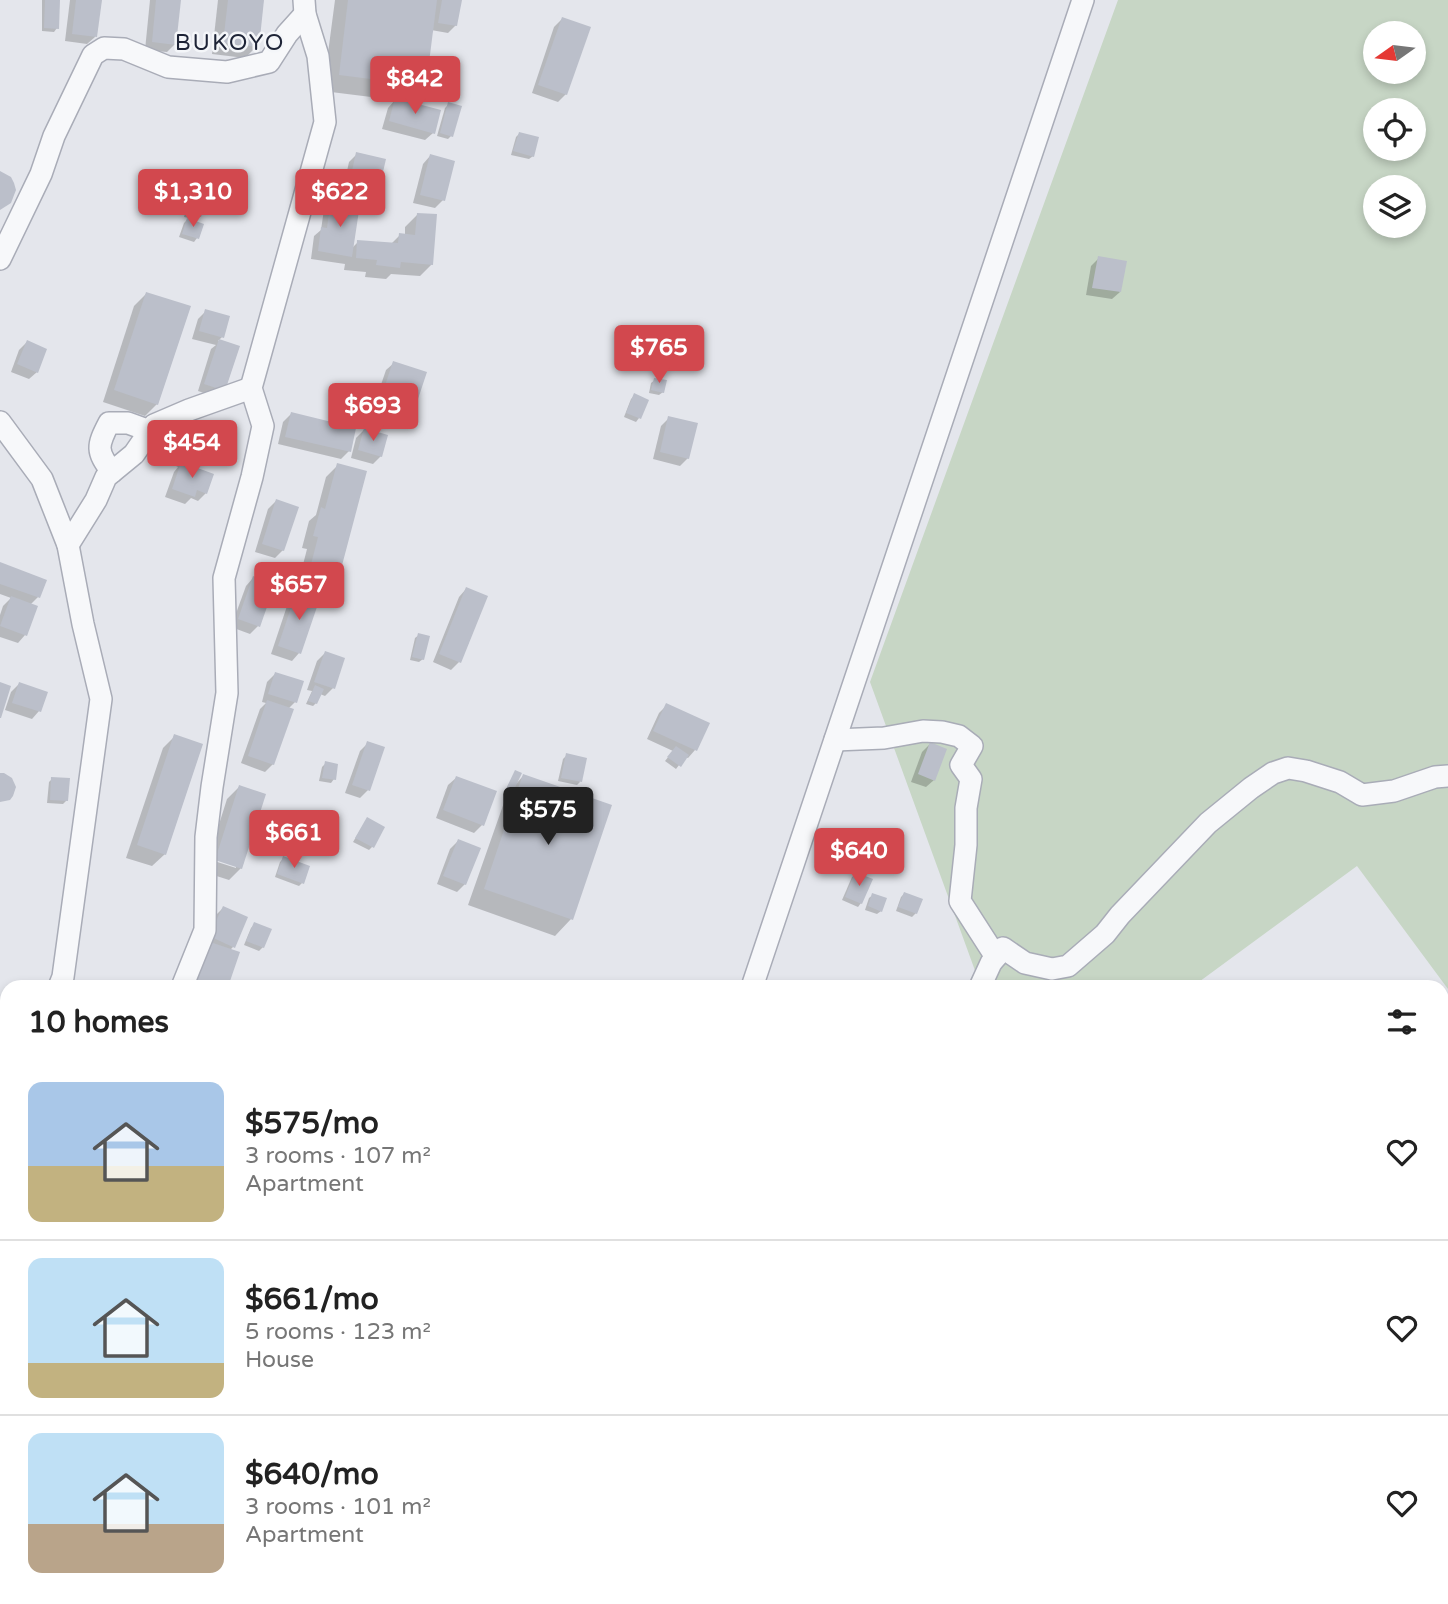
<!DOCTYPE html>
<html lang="en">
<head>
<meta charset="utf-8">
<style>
	body { margin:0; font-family:"Varela Round",sans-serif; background:#f2f2f2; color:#222; height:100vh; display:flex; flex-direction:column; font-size:26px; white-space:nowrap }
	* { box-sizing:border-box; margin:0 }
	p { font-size:23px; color:#767676 }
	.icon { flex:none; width:38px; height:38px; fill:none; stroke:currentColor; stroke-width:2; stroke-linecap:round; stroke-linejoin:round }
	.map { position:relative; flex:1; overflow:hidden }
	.side { position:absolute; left:0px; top:980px; width:1449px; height:625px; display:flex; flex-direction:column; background:#fff; border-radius:21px 21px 0 0; box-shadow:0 4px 10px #0003 }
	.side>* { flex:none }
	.needle { width:46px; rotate:256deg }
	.fabs { position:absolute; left:1363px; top:21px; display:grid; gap:14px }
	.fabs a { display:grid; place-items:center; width:63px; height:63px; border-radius:50%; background:#fff; box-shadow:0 4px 10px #0003; font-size:35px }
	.price { position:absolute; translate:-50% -60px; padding:0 16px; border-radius:7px; background:#d2484e; color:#fff; font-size:23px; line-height:46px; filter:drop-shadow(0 2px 4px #0008) }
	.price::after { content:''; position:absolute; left:50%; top:42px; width:21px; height:16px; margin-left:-10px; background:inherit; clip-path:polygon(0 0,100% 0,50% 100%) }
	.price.on { background:#222; color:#fff }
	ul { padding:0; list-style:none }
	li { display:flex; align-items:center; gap:21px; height:175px; padding:0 28px }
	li+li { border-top:2px solid #e0e0e0 }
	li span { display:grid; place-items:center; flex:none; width:196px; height:140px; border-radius:14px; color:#555 }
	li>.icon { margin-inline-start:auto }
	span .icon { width:84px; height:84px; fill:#fffc; stroke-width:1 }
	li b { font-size:30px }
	h2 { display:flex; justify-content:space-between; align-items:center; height:84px; padding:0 28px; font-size:30px }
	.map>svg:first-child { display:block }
	.green { fill:#c7d6c5; fill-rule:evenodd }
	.shadow { fill:#0003 }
	.building { fill:#bbbfca }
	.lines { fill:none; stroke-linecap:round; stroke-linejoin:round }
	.street-casing { stroke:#a9acb7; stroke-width:24 }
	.primary-casing { stroke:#a3a9b8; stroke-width:37 }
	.street { stroke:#f7f8fa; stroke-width:21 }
	.primary { stroke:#fff; stroke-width:33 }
	.labels { text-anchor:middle; stroke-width:5; stroke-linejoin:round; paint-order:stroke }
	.quarter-label { font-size:23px; letter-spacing:2px; fill:#1d2336; stroke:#f4f6f9 }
</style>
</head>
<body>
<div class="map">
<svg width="1448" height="1604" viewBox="0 0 1448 1604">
	<rect width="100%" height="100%" fill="#e4e6ec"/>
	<path class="green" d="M1118,0H1448V989L1357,866L1192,987H981L870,682ZM1376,33H1414V72H1376ZM1376,110H1414V149H1376ZM1376,187H1414V226H1376Z"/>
	<g class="shadow">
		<polygon points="42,0 58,0 57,28 54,32 42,31"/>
		<polygon points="70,0 100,0 95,37 87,44 65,41"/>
		<polygon points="150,0 179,0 175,44 167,52 145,50"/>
		<polygon points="218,0 262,0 257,46 245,58 212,54"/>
		<polygon points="335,0 460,0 456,25 448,33 431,30 425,86 407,103 433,133 425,140 382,129 388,108 395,100 323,91"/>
		<polygon points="562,19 566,94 558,102 532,93 554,27"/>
		<polygon points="449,104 451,136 448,139 437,136 445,108"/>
		<polygon points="519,134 533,156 529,159 511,155 516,137"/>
		<polygon points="357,154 374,201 367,209 358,207 352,248 358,242 391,244 400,235 405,236 405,227 417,215 432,264 420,276 391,274 386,279 365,277 366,272 344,270 345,264 311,259 314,236 321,230 324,209 332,201 340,203 349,162"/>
		<polygon points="430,156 443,200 435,208 413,203 423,164"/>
		<polygon points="168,178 185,197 182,201 161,195 165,181"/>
		<polygon points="193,191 199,216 194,222 197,238 194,242 179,237 184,223 189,218 184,217 190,195"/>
		<polygon points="1099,258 1120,292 1112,299 1086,295 1091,266"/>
		<polygon points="146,294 157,404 145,416 103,402 134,306"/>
		<polygon points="206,311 222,337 218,341 238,348 216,397 198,391 211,349 216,345 192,339 198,319"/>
		<polygon points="27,342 37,372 29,379 11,372 19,350"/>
		<polygon points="394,363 413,407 405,415 374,405 386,370"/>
		<polygon points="655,380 663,392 659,395 649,393 651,383"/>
		<polygon points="634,396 639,418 636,422 624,417 631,399"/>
		<polygon points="291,414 349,451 341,459 278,444 283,422"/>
		<polygon points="669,418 688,458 680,466 653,459 661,426"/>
		<polygon points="194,426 201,465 197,470 206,493 198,501 191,498 185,504 165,497 174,472 178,467 174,465 186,434"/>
		<polygon points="364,430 381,456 373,464 351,458 356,438"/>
		<polygon points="338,465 335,587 323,599 318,598 299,653 292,661 271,654 289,600 296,592 307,549 302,548 309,521 316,515 326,477"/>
		<polygon points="276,501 283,550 275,558 255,552 268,509"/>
		<polygon points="0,564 44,581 38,597 30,605 25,635 18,643 0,637 0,615 3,606 11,598 0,594"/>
		<polygon points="253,578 258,626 250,634 231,627 246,586"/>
		<polygon points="466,589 459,662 451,670 433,662 459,597"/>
		<polygon points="419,635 423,659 419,662 410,660 415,638"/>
		<polygon points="325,653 333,688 325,696 320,694 316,703 313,706 306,704 312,691 307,690 317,661"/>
		<polygon points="275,674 295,702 288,709 273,764 265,772 241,763 260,709 266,703 262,702 267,682"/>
		<polygon points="19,684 39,711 32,719 5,710 11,692"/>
		<polygon points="667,705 708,724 695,750 688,758 685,757 676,769 665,761 673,751 647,739 659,713"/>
		<polygon points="175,736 165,854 152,866 126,858 163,748"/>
		<polygon points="368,743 383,748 368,790 360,798 345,793 360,751"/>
		<polygon points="930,744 934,780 926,787 911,782 922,752"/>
		<polygon points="567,755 580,782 577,785 558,781 563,759"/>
		<polygon points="326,763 334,779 331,783 319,781 322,767"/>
		<polygon points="516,772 516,784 523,776 571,919 555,936 468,905 507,794 504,792"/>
		<polygon points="456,778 482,825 474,833 436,818 448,785"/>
		<polygon points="52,779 67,800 63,804 47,803 49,782"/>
		<polygon points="239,787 241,868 229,880 204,872 208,859 236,868 236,865 209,856 227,799"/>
		<polygon points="367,819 372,847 369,850 353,842"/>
		<polygon points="458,841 465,884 457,892 437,884 450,849"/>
		<polygon points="284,858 302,883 299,886 275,877 280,862"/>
		<polygon points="856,874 861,903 858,907 842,900 852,877"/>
		<polygon points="904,894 916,913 912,917 896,911 901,897"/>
		<polygon points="873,895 881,911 877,914 865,910 869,898"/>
		<polygon points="223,908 233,947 230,950 226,987 191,987 215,916"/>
		<polygon points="255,924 263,947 259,951 244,945 251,928"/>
		<polygon points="66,1598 90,1598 85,1604 71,1604 65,1599"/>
		<polygon points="104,1598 133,1598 126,1604 110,1604"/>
		<polygon points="984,1598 1045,1598 1047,1604 986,1604"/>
	</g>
	<g class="building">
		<polygon points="45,0 60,0 59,29 44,28"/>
		<polygon points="76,0 102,0 97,37 72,34"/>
		<polygon points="156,0 181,0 176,45 152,42"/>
		<polygon points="228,0 264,0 259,47 223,43"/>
		<polygon points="348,0 437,0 426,86 339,75"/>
		<polygon points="442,0 462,0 457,26 438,23"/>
		<polygon points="562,17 591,27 567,95 538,85"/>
		<polygon points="395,98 441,110 435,134 389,121"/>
		<polygon points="448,102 462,106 453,137 440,133"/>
		<polygon points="519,132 539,137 534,157 513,151"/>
		<polygon points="356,152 386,159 376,202 347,195"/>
		<polygon points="430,154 455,161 445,201 420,195"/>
		<polygon points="0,171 11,177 14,183 16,190 11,203 0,210"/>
		<polygon points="168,176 191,183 187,198 163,191"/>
		<polygon points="193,189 207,193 201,217 187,213"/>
		<polygon points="331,199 360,204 352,257 318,251 321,227 327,228"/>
		<polygon points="417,213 437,214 433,265 401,262 400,268 376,265 377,260 356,258 357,240 398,243 399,233 415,235"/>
		<polygon points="187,218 204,224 199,239 182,234"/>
		<polygon points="1098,256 1127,261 1121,292 1092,288"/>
		<polygon points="146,292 191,306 158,405 114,390"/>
		<polygon points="205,309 230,316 224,338 199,331"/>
		<polygon points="219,339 240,346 225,391 204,384"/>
		<polygon points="27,340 47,349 38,373 17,364"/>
		<polygon points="393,361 427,372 415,408 381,398"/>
		<polygon points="654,378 667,380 664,393 651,390"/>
		<polygon points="634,393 649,400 641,419 626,413"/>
		<polygon points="291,412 356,428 351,452 285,437"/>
		<polygon points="668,416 698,423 689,459 660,452"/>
		<polygon points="193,424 216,432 203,466 181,458"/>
		<polygon points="364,428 388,435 382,457 358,450"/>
		<polygon points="181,462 214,474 207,494 197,490 195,497 172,489"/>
		<polygon points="337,463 367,471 336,588 307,580 318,537 313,536 321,507 325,509"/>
		<polygon points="276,499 299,507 284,551 262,544"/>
		<polygon points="0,562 47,580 40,598 0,584"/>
		<polygon points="253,576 275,584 260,627 238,619"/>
		<polygon points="466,587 488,596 461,663 439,654"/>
		<polygon points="297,590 320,598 301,654 278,646"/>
		<polygon points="11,596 38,606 27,636 0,626"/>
		<polygon points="418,633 430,636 424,660 412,657"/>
		<polygon points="325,651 345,658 335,689 314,682"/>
		<polygon points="275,672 304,681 297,703 268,694"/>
		<polygon points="0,682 11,686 1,718 0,718"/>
		<polygon points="19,682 48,692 41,712 12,703"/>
		<polygon points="315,685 324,689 317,704 308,701"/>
		<polygon points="267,700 294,709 274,765 248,756"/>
		<polygon points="666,703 710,723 697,751 653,731"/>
		<polygon points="174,734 203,744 166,855 137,845"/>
		<polygon points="367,741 385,747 370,791 352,785"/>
		<polygon points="930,742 947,749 935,781 918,774"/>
		<polygon points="676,746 689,755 681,767 667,757"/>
		<polygon points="566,753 587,758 582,782 561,778"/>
		<polygon points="325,761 338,764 336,780 322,778"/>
		<polygon points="515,770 522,773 513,792 506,789"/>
		<polygon points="0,773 4,773 12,778 16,787 13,796 10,800 0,802"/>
		<polygon points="523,774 612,805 573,920 484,889"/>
		<polygon points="456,776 497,791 484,826 443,810"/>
		<polygon points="51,777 70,778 68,801 50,800"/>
		<polygon points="239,785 266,794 242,869 215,860"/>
		<polygon points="367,817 385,827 374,848 355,838"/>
		<polygon points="458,839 481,848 466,885 443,876"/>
		<polygon points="283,856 310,866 304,884 277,874"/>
		<polygon points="855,872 873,879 862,904 845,897"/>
		<polygon points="904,892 923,899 917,914 898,907"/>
		<polygon points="872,893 887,898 882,912 868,906"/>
		<polygon points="223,906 248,917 235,948 209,936"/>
		<polygon points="254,922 272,929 264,948 246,941"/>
		<polygon points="210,942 240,952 228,987 195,987"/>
		<polygon points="0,1037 7,1039 1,1063 0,1063"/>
		<polygon points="0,1411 7,1418 7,1434 0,1441"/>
		<polygon points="7,1443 7,1461 0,1467 0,1449"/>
		<polygon points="70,1598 93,1598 88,1604 78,1604"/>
		<polygon points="119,1598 135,1598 129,1604 125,1604"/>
		<polygon points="812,1598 837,1598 845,1604 807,1604"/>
		<polygon points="999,1598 1047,1598 1048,1604 1001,1604"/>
	</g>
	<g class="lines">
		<g class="street-casing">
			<g id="street">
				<polyline points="0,259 41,174 54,136 93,55 104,48 124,49 168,67 227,72 269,62 287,34 305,14"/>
				<polyline points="0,422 42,479 68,545 83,624 101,699 63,977 59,987"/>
				<path d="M112,472C96,451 97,446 109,423H128L150,431"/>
				<polyline points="68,545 96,500 106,477 134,454 154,425 189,410 251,388"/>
				<polyline points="835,740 884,738 923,731 942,732 959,736 972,746 961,765 971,779 966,808 966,845 960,901 996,957"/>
				<polyline points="182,987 205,930 206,837 212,787 227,693 224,578 252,477 263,426 251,388 325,122 318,56 305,14 304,0"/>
				<polyline points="752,987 1083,0"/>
				<polyline points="980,987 991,963 1003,948 1025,963 1052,969 1068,966 1105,934 1120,915 1208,823 1251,788 1273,773 1288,768 1306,771 1340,782 1362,795 1394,791 1435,777 1448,776"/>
				<polyline points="0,1158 7,1138"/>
				<polyline points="1442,1301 1448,1298"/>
				<polyline points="183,1604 183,1598"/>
				<polyline points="553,1604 555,1598"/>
				<polyline points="783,1604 790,1598"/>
			</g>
		</g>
		<g class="primary-casing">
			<g id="primary">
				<polyline points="0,1345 7,1352"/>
				<polyline points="264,1598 271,1604"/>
			</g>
		</g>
		<use href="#street" class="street"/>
		<use href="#primary" class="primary"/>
	</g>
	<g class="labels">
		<g class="quarter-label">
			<text x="230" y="50">BUKOYO</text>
		</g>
	</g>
</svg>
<div class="fabs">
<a><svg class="needle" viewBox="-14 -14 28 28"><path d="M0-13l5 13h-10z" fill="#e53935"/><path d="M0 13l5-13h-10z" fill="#767676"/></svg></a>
<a><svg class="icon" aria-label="locate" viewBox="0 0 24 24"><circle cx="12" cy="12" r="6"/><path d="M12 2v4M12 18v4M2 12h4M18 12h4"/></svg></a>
<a><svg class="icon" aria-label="layers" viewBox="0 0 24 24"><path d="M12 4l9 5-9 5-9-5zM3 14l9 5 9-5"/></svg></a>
</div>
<b class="price" style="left:415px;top:116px">$842</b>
<b class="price" style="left:193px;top:229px">$1,310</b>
<b class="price" style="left:340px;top:229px">$622</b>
<b class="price" style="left:659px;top:385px">$765</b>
<b class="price" style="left:373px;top:443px">$693</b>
<b class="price" style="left:192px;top:480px">$454</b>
<b class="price" style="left:299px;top:622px">$657</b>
<b class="price on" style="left:548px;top:847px">$575</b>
<b class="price" style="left:294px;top:870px">$661</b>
<b class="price" style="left:859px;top:888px">$640</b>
<section class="side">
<h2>10 homes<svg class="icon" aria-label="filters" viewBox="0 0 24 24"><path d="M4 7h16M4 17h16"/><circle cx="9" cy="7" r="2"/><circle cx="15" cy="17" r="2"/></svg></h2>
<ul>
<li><span style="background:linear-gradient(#a9c7e8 60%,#c2b280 0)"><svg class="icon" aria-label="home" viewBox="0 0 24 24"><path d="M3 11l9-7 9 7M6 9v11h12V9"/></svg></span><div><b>$575/mo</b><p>3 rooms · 107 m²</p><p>Apartment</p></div><svg class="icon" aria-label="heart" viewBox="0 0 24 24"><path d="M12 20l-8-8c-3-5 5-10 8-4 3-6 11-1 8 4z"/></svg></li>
<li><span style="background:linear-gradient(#bfe0f5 75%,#c2b280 0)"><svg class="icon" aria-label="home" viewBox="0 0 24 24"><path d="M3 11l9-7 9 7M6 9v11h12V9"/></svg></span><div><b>$661/mo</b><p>5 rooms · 123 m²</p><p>House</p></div><svg class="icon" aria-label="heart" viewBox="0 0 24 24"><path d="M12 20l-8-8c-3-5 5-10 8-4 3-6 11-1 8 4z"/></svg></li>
<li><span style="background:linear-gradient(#bfe0f5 65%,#b9a48a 0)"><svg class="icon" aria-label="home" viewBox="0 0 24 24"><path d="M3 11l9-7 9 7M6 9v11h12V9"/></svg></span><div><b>$640/mo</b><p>3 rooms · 101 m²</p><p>Apartment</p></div><svg class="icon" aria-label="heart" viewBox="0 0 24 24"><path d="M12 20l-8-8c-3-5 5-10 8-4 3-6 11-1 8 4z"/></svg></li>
</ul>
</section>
</div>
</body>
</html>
